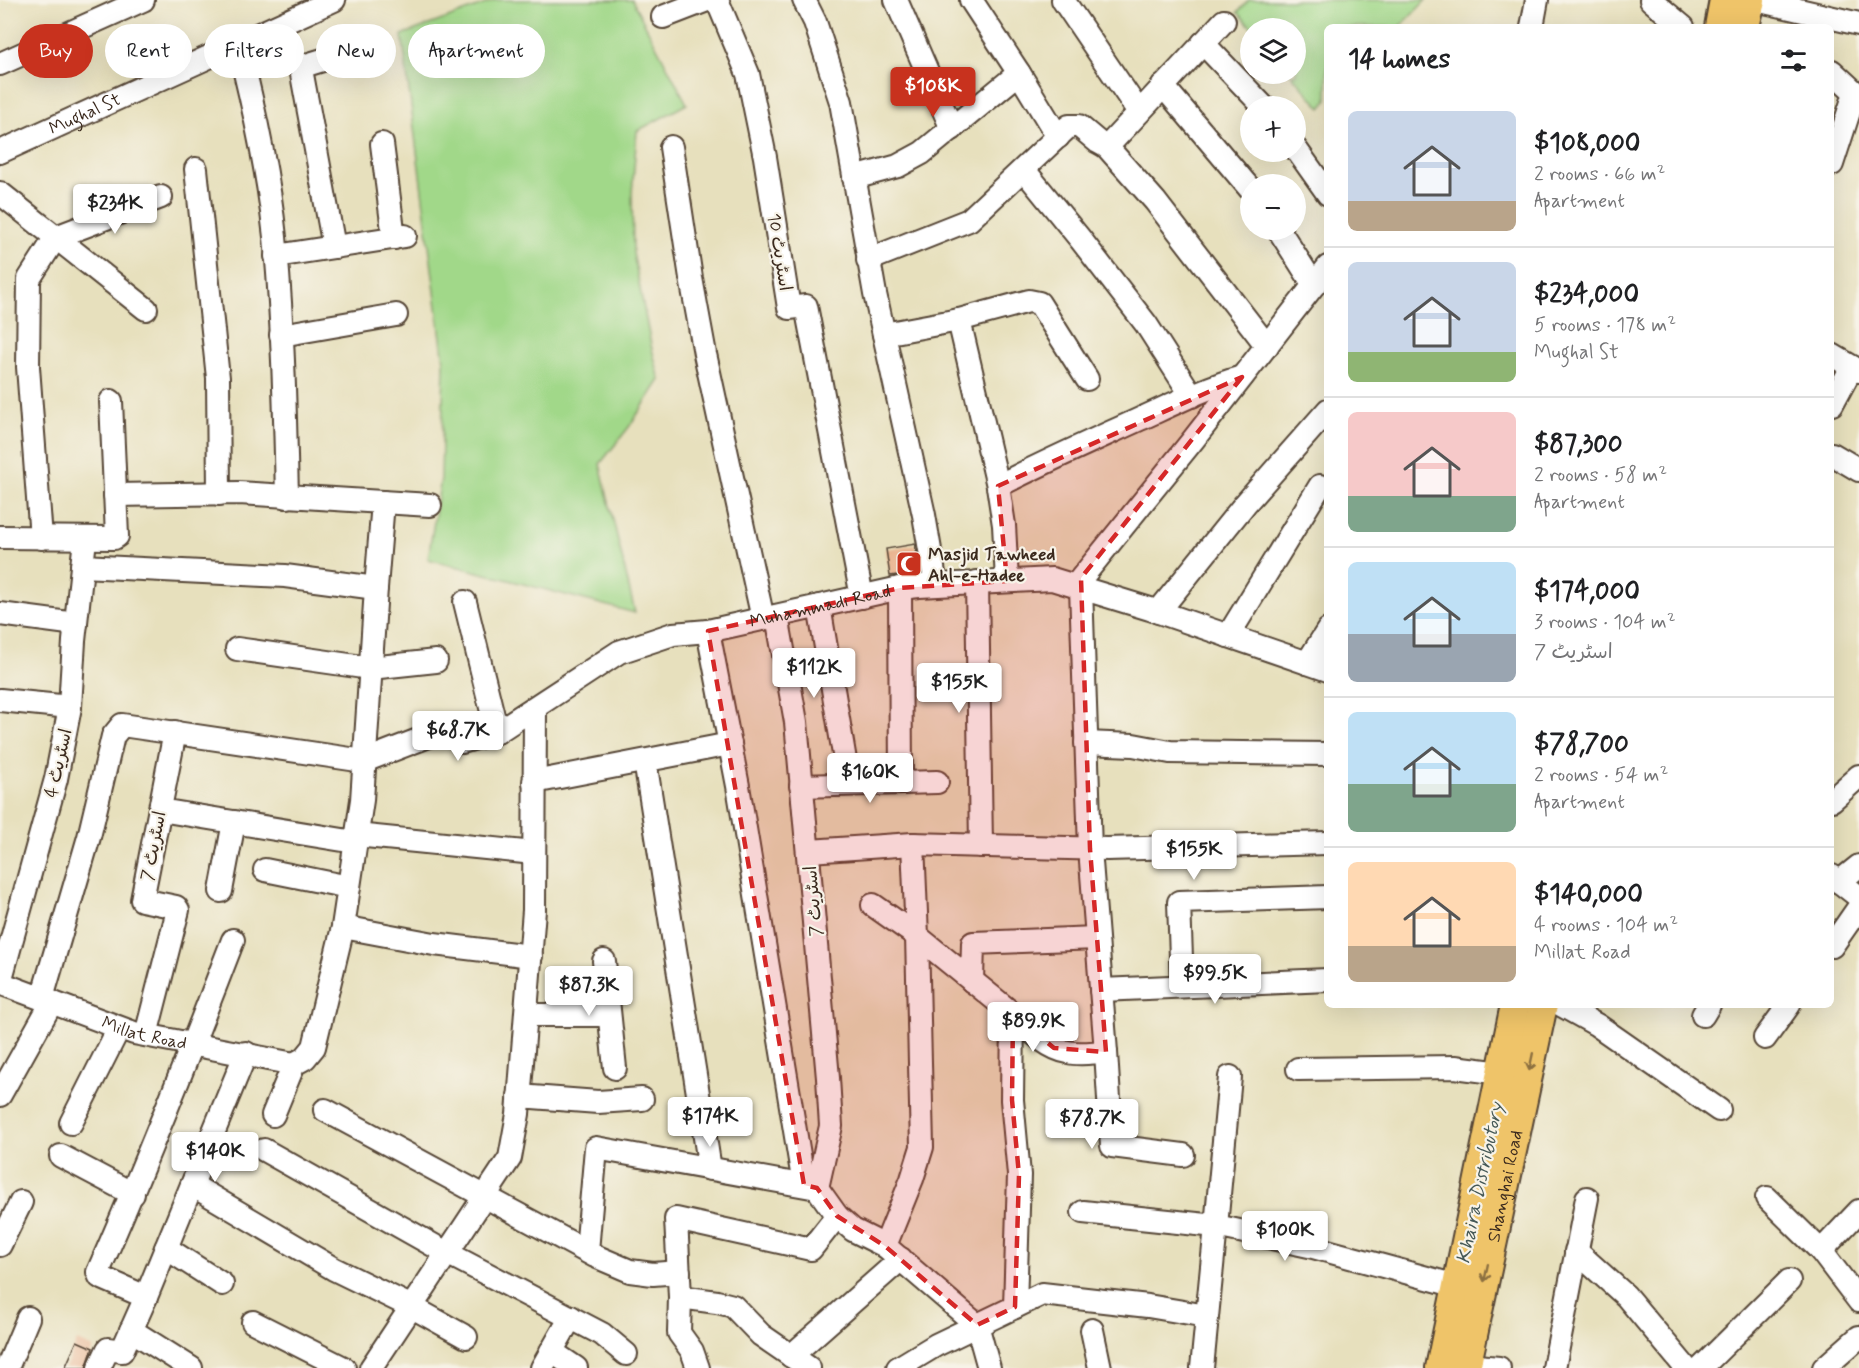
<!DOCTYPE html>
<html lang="en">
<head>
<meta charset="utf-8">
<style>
	body { margin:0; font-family:Mynerve,"Playpen Sans Arabic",sans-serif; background:#f6f6f6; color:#202124; height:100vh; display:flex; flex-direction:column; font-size:22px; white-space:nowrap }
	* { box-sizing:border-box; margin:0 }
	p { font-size:20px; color:#757577 }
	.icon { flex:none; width:33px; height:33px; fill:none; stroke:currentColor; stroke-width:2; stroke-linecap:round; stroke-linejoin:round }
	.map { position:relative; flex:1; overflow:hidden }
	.side { position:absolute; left:1324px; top:24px; width:510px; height:984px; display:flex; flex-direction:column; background:#fff; border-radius:9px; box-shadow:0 6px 24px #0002 }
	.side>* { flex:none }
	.top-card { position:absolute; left:18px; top:24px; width:570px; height:54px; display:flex; gap:12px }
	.fabs { position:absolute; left:1240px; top:18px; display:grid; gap:12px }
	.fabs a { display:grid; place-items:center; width:66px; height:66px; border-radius:50%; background:#fff; box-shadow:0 6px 24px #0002; font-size:30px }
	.price { position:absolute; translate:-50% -51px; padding:0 14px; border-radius:6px; background:#fff; color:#222; font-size:20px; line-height:39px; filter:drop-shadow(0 2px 3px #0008) }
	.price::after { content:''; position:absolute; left:50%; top:36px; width:18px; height:14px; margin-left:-9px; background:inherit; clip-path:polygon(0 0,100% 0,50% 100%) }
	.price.active { background:#c8321e; color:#fff }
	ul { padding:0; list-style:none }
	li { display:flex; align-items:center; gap:18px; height:150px; padding:0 24px }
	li+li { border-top:2px solid #e0e0e0 }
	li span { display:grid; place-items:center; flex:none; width:168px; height:120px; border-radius:9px; color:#555 }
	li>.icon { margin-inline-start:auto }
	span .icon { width:72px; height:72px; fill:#fffc; stroke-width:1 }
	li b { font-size:26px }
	h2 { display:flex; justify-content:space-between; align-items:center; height:72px; padding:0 24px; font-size:26px }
	.chip { padding:0 21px; border-radius:27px; background:#fff; box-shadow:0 6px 24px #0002; font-size:21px; line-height:54px }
	.chip.active { background:#c8321e; color:#fff }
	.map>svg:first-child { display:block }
	.green { fill:#a1d889; stroke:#6e8154; stroke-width:1.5 }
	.building { fill:#e9b38f }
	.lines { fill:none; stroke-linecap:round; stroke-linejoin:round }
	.minor-casing { stroke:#554536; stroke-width:26 }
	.major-casing { stroke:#554536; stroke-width:32 }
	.minor { stroke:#fff; stroke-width:22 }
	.major { stroke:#efc469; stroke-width:28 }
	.oneway { stroke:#8c6f40 }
	.marked { fill:#d62828; fill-opacity:0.2; stroke:#d62828; stroke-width:4.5; stroke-dasharray:12 8; stroke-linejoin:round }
	.labels { text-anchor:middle; stroke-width:4.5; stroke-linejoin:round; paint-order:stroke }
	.street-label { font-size:18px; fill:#3b2a1e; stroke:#f7f3e8 }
	.poi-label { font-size:18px; font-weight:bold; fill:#3b2a1e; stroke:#f7f3e8; text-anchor:start }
	.water-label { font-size:20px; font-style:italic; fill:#465957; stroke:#f7f3e8 }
</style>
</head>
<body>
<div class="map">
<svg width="1859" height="1368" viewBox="0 0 1859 1368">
	<rect width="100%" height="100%" fill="#f7f3e8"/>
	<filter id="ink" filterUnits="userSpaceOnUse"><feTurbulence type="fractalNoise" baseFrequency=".0167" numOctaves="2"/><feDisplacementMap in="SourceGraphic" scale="12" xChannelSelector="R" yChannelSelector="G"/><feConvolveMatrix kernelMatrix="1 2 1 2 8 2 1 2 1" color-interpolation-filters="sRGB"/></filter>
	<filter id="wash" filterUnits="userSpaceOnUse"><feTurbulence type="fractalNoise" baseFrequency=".008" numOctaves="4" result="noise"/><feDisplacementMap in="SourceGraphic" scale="24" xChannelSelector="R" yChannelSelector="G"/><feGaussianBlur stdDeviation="1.35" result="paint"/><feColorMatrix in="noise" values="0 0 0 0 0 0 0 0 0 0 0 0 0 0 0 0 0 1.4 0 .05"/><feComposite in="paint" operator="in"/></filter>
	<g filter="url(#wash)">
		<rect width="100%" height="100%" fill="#e7e0bd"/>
		<g class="green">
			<polygon points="496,0 632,0 687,104 637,131 632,193 633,253 651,345 660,380 629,427 600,464 635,613 428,559 441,478 444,362 402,35"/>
			<polygon points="1249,0 1426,0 1400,27 1328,27 1327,101 1321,108 1291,74 1296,74 1296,28 1252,28 1238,12"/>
		</g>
		<g id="blocks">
			<g class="building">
				<polygon points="915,544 920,572 890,576 886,549"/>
				<polygon points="77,1341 93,1348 86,1368 65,1368"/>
			</g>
		</g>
	</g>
	<g filter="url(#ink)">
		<use href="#blocks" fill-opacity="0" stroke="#554536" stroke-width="1.5"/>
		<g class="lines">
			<g class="minor-casing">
				<g id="minor">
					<polyline points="717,0 748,74 765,157 789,308 806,306 862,597"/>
					<polyline points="804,0 815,22 841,102 875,294 924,515 936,585"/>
					<polyline points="896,0 952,129"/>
					<polyline points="971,0 1019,73 1058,137"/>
					<polyline points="1063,0 1139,112"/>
					<polyline points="1651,0 1683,27"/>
					<polyline points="1756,0 1859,24"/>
					<polyline points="663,17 707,0"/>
					<polyline points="1532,27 1537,0"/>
					<polyline points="1203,43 1263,106"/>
					<path d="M238,44C254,107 268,171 275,237C283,323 285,410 287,497"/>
					<polyline points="0,64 143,0"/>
					<polyline points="1832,71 1859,96"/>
					<polyline points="1163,86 1251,190"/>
					<polyline points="382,144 394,238"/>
					<polyline points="671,147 691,278 705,354 763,619"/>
					<polyline points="1107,147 1155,201 1267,346"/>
					<polyline points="1296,149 1328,194"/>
					<path id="s1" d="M0,152L334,0"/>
					<polyline points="1832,164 1855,93"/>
					<polyline points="196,169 218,378 219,494"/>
					<polyline points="1024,170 1081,240 1146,324 1192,396"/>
					<polyline points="854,178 898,166 922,153 1019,73"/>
					<polyline points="0,193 146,309"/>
					<polyline points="1279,230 1314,285"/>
					<polyline points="334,247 301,69 303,66 362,48"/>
					<polyline points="276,256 405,236"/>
					<polyline points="868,260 969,220 1069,126 1079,126 1098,142 1107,147 1224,21"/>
					<polyline points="959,320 998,486 1004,525 1007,581"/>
					<polyline points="884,334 959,320 1029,301 1039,303 1087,379"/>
					<polyline points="281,335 396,315"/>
					<polyline points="1832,355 1859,371"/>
					<polyline points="1832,404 1852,367"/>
					<polyline points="1832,454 1859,470"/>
					<path d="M998,486C1044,462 1092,441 1140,419C1173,404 1207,387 1242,377"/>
					<polyline points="115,495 239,493 430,505"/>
					<polyline points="0,537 114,538 117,536 111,401"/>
					<polyline points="41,538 28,367 29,279 56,237 161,197"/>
					<polyline points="82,566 285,576 376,588"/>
					<polyline points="977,582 981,846"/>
					<polyline points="1075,586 1193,440 1328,267"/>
					<polyline points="900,588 901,783"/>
					<polyline points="465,602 497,732"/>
					<polyline points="819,606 849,784"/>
					<polyline points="1158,612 1245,504 1328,410"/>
					<polyline points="0,614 76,624"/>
					<polyline points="777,616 796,722 828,1078 831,1126 817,1188"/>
					<polyline points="708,631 738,786 804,1185"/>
					<polyline points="1228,636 1320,486"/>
					<polyline points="237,649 370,668 436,661"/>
					<polyline points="1307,663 1328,630"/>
					<polyline points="0,700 70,707"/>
					<polyline points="1086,743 1133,745 1170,752 1328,754"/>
					<polyline points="645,761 710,1169"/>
					<polyline points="534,782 730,744"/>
					<polyline points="801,786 937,782"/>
					<polyline points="1832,800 1859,776"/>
					<polyline points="160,810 355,842"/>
					<polyline points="356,835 534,853"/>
					<polyline points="913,844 917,936 1013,1014 1012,1100 1019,1175 1015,1307"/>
					<polyline points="809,851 913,844 1107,849 1328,843"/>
					<polyline points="265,870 349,887"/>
					<polyline points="1832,876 1859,897"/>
					<polyline points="1839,882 1859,866"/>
					<polyline points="221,891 234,822"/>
					<polyline points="873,905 917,936 922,1147 912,1179 885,1246 977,1325 989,1368"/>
					<polyline points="343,927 434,944 531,956"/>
					<polyline points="1832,946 1859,907"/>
					<polyline points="604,961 615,1068"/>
					<polyline points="972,981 973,943 1096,938"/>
					<polyline points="0,982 56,779 70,707 74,641 85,539"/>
					<path id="s2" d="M0,983L134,1033L294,1064"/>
					<polyline points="1182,986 1179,902 1328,897"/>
					<polyline points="1101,990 1328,980"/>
					<path id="s3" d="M42,998L89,837L113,736L122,725L364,761L452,727L462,742L497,732L619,652L673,634L708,631L900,588L919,586L1052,579L1150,609L1328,670"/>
					<polyline points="1561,1005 1597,1025 1719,1110"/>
					<path d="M1013,1014C1029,1029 1046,1048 1068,1052C1080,1055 1094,1052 1106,1052L1090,849L1081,588"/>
					<polyline points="526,1015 609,1015"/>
					<polyline points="1703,1015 1709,1005"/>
					<polyline points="146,1035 178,910 176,907 142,900 175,732"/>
					<polyline points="1765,1038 1789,1005"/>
					<polyline points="1106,1052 1112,1146 1183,1155"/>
					<polyline points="1298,1069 1455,1067 1501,1073"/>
					<polyline points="0,1095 52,1002"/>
					<polyline points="519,1096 598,1102 642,1099"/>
					<polyline points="325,1110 595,1256 630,1271 653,1274 679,1272"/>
					<polyline points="273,1115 294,1064 305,1058 314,1047 343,927 362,800 376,588 383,502"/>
					<polyline points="71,1123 119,1028"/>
					<polyline points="264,1150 447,1253 602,1334 626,1354"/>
					<polyline points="61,1156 133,1194"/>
					<polyline points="192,1185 334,1269 412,1307 466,1337"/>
					<polyline points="1767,1198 1821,1251 1859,1211"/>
					<polyline points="1083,1212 1216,1226 1230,1077"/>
					<polyline points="0,1245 21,1202"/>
					<polyline points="166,1248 222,1284"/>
					<polyline points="587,1251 596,1148 817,1188 837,1216 853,1230 885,1246"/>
					<polyline points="1576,1251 1626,1296 1686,1368"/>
					<polyline points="1821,1251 1859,1301"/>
					<path d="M146,1297L100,1277L98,1272C146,1163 190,1052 233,940"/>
					<polyline points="680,1297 717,1302 733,1306 761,1335 809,1368"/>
					<polyline points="253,1322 344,1368"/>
					<polyline points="131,1330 191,1368"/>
					<polyline points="1092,1330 1100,1368"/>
					<polyline points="551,1351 576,1368"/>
					<polyline points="791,1356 901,1259"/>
					<polyline points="1467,1365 1499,1368"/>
					<polyline points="7,1368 28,1318"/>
					<polyline points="99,1368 108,1349 122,1351 146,1297 246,1053"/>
					<polyline points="371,1368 510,1158 518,1114 534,910 535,709"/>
					<polyline points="542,1368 571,1317"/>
					<polyline points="698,1368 692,1351 679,1333 680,1297 676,1219 811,1249 837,1216"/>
					<polyline points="898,1368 936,1345 1042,1294 1148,1306 1207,1316"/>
					<polyline points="1202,1368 1216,1226 1309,1246 1457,1286"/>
					<polyline points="1554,1368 1587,1198"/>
					<polyline points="1701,1368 1789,1281"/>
					<polyline points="1824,1368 1859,1337"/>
				</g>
			</g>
			<g class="major-casing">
				<g id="major">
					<polyline points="1719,27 1724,0"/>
					<polyline points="1745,27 1751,0"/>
					<polyline points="1440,1368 1515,1005"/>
					<path id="s4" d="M1466,1368L1543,1005"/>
				</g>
			</g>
			<use href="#minor" class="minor"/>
			<use href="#major" class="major"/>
		</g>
		<defs><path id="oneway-shaft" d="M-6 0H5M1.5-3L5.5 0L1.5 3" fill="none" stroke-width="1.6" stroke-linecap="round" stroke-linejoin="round" transform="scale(1.5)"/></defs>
		<g class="oneway">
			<use href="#oneway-shaft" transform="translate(1531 1062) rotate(102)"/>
			<use href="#oneway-shaft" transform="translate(1486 1273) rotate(102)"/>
		</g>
	</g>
	<path class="marked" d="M1242,377L1081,578L1090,849L1106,1052L1054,1048L1013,1014L1012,1100L1019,1175L1015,1307L977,1325L885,1246L837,1216L817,1188L804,1185L708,631L900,588L1007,581L998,486Z"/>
	<defs>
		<g id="mosque-square" transform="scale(1.35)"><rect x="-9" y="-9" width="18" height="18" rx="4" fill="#c8321e" stroke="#f7f3e8"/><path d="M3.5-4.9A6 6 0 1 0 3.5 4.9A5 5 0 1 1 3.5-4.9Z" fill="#fff"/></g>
	</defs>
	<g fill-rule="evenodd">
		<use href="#mosque-square" x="909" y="564"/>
	</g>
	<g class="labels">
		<g class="street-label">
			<text dy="6" stroke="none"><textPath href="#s1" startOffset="93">Mughal St</textPath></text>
			<text transform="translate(780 252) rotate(81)" y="6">اسٹریٹ 10</text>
			<text dy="6" stroke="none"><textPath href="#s3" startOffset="1032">Muhammadi Road</textPath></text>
			<text transform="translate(58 763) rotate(-77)" y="6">اسٹریٹ 4</text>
			<text transform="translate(153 846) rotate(-79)" y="6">اسٹریٹ 7</text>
			<text transform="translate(813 901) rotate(-95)" y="6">اسٹریٹ 7</text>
			<text dy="6" stroke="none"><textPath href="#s2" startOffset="153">Millat Road</textPath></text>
			<text dy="6" stroke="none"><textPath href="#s4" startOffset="186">Shanghai Road</textPath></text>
		</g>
		<g class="poi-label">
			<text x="928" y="560">Masjid Tawheed<tspan x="928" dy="21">Ahl-e-Hadee</tspan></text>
		</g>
		<g class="water-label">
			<text transform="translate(1479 1183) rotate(-78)" y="7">Khaira Distributory</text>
		</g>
	</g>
</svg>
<div class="fabs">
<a><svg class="icon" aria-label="layers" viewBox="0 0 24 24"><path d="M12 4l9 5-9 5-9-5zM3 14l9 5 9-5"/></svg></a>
<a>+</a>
<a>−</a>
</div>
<b class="price active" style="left:933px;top:118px">$108K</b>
<b class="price" style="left:115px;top:235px">$234K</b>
<b class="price" style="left:814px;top:699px">$112K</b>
<b class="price" style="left:959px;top:714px">$155K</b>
<b class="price" style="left:458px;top:762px">$68.7K</b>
<b class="price" style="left:870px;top:804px">$160K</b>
<b class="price" style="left:1194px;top:881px">$155K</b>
<b class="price" style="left:1215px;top:1005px">$99.5K</b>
<b class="price" style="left:589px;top:1017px">$87.3K</b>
<b class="price" style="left:1033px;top:1053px">$89.9K</b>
<b class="price" style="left:710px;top:1148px">$174K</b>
<b class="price" style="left:1092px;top:1150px">$78.7K</b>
<b class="price" style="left:215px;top:1183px">$140K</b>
<b class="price" style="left:1285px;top:1262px">$100K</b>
<div class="top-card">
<a class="chip active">Buy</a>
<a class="chip">Rent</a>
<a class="chip">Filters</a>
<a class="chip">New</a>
<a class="chip">Apartment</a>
</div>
<section class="side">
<h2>14 homes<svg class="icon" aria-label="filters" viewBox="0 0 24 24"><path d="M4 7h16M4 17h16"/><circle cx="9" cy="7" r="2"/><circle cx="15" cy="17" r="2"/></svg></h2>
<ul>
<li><span style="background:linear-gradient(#c9d6e8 75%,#b9a48a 0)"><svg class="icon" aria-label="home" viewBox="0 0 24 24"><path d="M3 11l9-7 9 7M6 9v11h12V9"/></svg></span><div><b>$108,000</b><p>2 rooms · 66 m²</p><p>Apartment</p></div></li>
<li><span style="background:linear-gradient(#c9d6e8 75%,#8fb573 0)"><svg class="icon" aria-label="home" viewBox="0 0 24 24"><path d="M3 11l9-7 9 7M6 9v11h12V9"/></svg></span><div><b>$234,000</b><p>5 rooms · 178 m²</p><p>Mughal St</p></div></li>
<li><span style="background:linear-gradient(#f6c9c9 70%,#7fa58c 0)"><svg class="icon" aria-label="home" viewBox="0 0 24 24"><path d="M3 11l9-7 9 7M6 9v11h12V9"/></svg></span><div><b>$87,300</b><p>2 rooms · 58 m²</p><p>Apartment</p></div></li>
<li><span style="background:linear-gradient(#bfe0f5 60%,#9aa5b1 0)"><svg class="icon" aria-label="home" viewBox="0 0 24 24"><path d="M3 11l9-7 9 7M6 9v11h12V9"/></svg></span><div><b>$174,000</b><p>3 rooms · 104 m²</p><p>اسٹریٹ 7</p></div></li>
<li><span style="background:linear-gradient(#bfe0f5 60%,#7fa58c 0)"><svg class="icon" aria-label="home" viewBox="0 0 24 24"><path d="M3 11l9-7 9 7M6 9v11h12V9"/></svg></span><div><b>$78,700</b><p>2 rooms · 54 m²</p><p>Apartment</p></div></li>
<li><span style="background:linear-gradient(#ffd9b3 70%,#b9a48a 0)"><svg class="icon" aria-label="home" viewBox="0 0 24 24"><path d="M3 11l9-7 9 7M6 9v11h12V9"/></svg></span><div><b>$140,000</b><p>4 rooms · 104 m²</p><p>Millat Road</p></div></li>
</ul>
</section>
</div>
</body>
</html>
